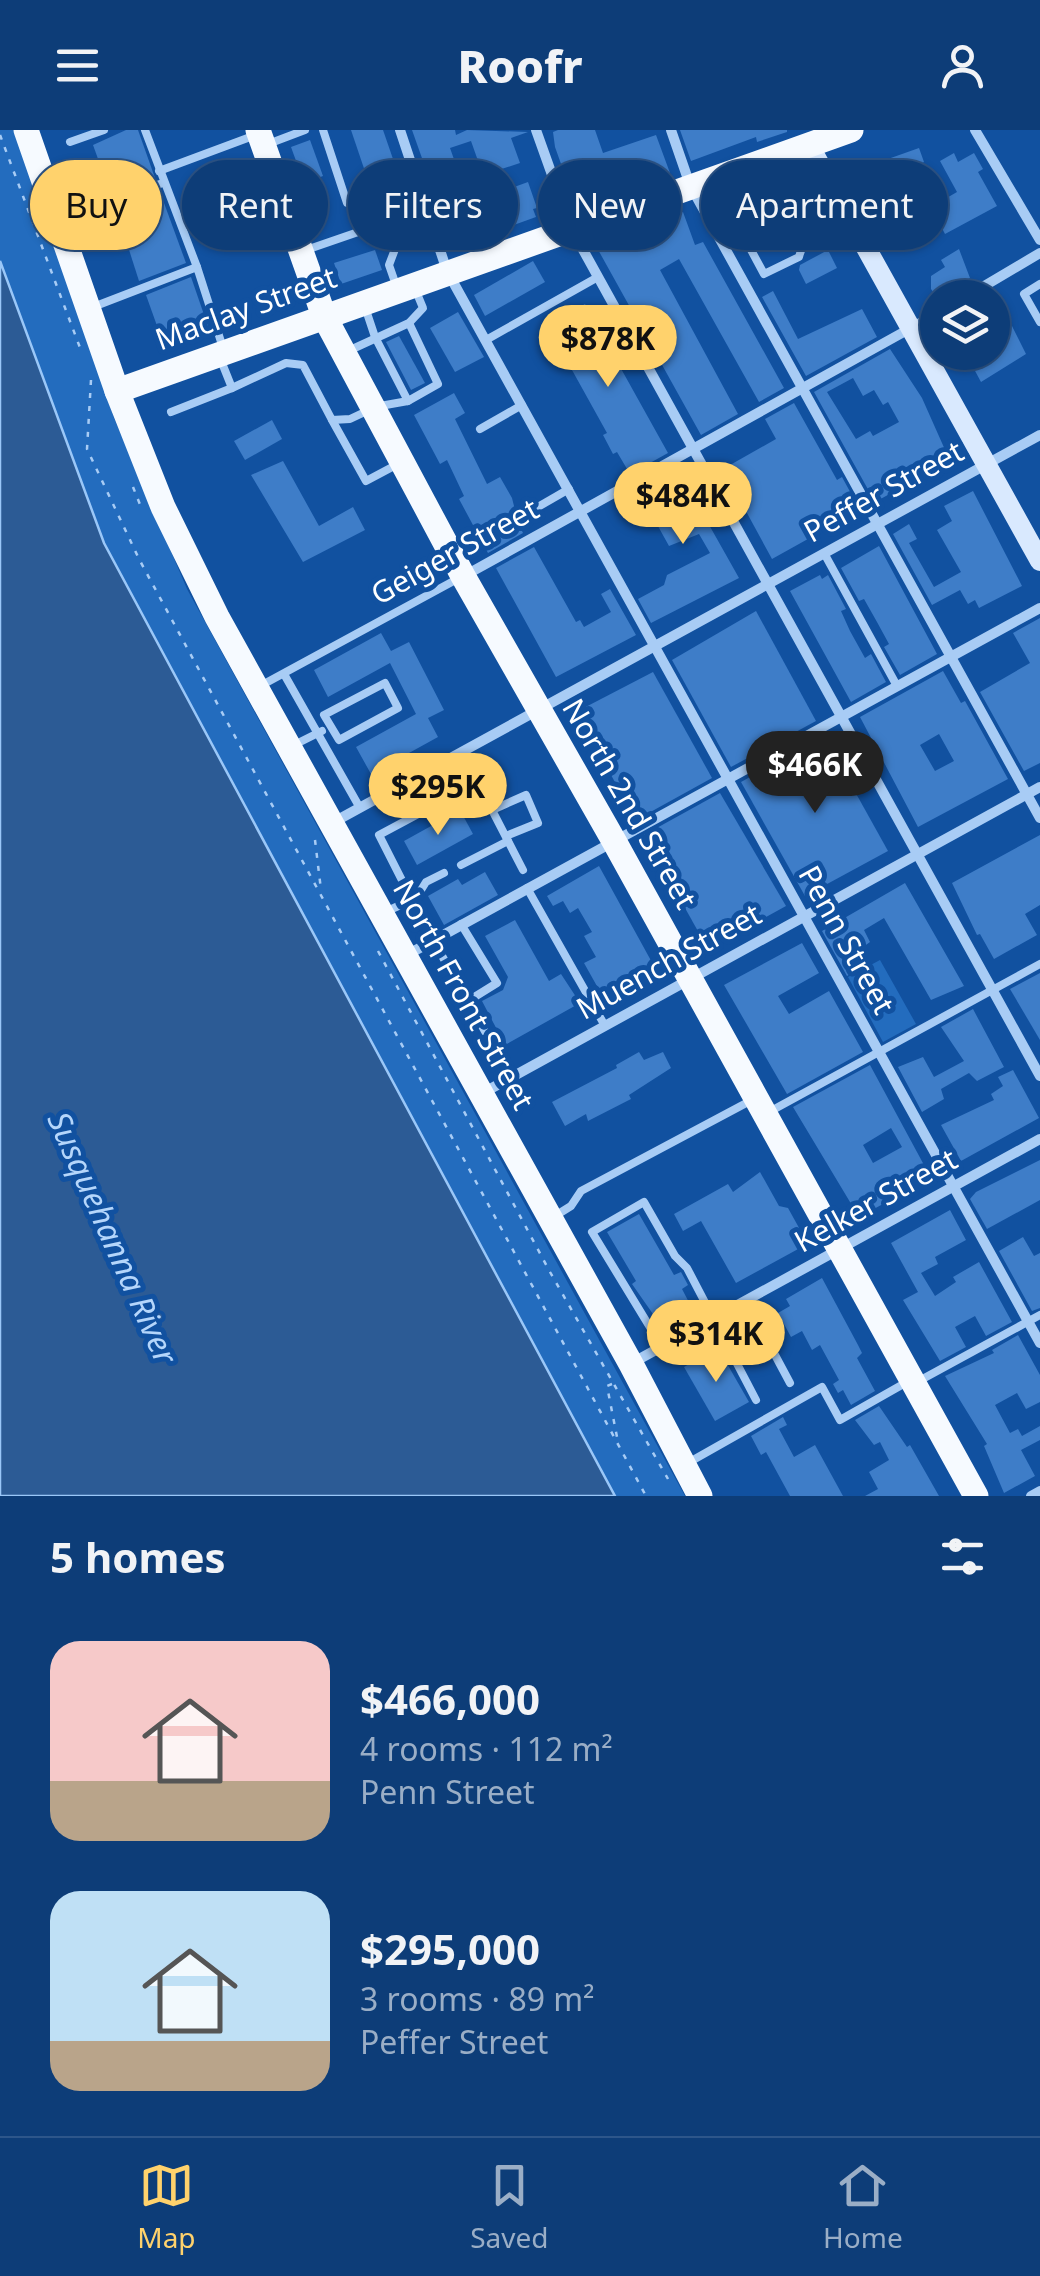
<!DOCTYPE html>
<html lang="en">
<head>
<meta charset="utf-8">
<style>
	body { margin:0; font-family:"Noto Sans",sans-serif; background:#1b4880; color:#f1f3f6; height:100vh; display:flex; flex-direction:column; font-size:38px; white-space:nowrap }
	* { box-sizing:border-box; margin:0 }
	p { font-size:32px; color:#9aaec6 }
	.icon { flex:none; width:55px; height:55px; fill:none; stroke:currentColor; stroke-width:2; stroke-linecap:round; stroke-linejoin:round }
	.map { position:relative; height:1366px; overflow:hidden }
	.panel { display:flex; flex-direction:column; background:#0d3d78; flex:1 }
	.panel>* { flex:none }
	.hud { position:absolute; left:30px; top:30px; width:980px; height:90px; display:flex; gap:20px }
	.buttons { position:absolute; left:920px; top:150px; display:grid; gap:20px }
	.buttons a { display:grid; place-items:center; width:90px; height:90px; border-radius:50%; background:#0d3d78; box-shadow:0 2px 8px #0004,0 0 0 2px #2d568a; font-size:50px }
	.price { position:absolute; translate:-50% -85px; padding:0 22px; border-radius:35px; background:#ffd26c; color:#111; font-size:32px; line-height:65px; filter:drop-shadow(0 2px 5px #0008) }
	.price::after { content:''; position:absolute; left:50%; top:60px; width:30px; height:22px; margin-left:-15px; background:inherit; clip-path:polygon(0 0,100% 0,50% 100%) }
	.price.selected { background:#222; color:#fff }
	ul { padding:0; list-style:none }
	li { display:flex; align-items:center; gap:30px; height:250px; padding:0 50px }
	li span { display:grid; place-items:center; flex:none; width:280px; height:200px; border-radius:30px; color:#555 }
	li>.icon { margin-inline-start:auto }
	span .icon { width:120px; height:120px; fill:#fffc; stroke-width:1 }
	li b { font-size:42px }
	h2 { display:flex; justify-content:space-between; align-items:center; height:120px; padding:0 50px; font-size:42px }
	.tag { padding:0 35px; border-radius:45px; background:#0d3d78; box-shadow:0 2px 8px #0004,0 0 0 2px #2d568a; font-size:35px; line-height:90px }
	.tag.selected { background:#ffd26c; color:#111 }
	header { display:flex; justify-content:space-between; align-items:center; height:130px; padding:0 50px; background:#0d3d78; font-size:45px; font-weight:800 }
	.tab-bar { display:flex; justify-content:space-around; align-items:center; height:140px; border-top:2px solid #2d568a; background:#0d3d78; font-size:28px; color:#9aaec6 }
	.tab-bar a { display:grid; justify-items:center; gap:5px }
	.tab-bar .selected { color:#ffd26c }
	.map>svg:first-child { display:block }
	.green { fill:#236cbe }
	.water { fill:#2c5b95; stroke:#9ac7f8; stroke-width:2.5 }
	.building { fill:#3e7dc8; fill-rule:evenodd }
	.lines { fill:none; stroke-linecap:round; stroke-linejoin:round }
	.path { stroke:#a8ccf5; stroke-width:2.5; stroke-dasharray:5 8; stroke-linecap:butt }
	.service { stroke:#a8ccf5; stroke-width:8 }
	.minor { stroke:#a8ccf5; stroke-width:10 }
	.secondary { stroke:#d9e9fe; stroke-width:20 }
	.primary { stroke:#f6faff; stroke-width:25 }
	.labels { text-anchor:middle; stroke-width:10; stroke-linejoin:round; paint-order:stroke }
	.street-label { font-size:30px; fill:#fff; stroke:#1151a0 }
	.water-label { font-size:32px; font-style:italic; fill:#b5d6fb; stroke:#1151a0 }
</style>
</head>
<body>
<header><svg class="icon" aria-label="menu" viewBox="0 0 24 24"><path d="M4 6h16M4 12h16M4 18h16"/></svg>Roofr<svg class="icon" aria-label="person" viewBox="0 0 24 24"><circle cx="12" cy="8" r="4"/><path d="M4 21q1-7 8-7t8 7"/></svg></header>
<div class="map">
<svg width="1040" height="1366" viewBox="0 0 1040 1366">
	<rect width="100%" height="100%" fill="#1151a0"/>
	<g class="green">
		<polygon points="0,0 13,0 48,89 114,288 187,459 685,1366 615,1366 104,413 0,131"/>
		<polygon points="880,830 916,894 883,912 848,847"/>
	</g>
	<polygon class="water" points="0,131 104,413 615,1366 0,1366"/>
	<g class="building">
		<polygon points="126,0 138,0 155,48 110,62 93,15"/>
		<polygon points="351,0 383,0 404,61 375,71"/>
		<polygon points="412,0 455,0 456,5 467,0 528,2 511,8 520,33 483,45 471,11 450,18 462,52 434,62"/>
		<polygon points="558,0 595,0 603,23 656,5 670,43 576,76 555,17 553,2"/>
		<polygon points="680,0 787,0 787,2 757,12 756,7 691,31"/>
		<polygon points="310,10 323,46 304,53 291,17"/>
		<polygon points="919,18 924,32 916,36 931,63 889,85 871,35"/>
		<polygon points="954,23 958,32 974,23 983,39 978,42 997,76 945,104 931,77 957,62 940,31"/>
		<polygon points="528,52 537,78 533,79 536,87 511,96 503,61"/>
		<polygon points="160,62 186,133 139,151 115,76"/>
		<polygon points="463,75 466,83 471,81 480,107 455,116 452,108 448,109 438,84"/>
		<polygon points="763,77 798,81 802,87 800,106 794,106 793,122 759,119 757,102 751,101 753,80"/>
		<polygon points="683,82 695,115 703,112 784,258 759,272 679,129 660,140 738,284 701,305 596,116 615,105 617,109"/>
		<polygon points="959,119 970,148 938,169 931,159 931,146 945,137 941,130"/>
		<polygon points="375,120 382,140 341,154 334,133"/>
		<polygon points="828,120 837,138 806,154 799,140 800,135"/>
		<polygon points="533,131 545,152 485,186 474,165"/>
		<polygon points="191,147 211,205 166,221 146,165"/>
		<polygon points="773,161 798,209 862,179 877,207 806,246 762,167"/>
		<polygon points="992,171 1005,193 1012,196 1026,224 981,252 967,226 992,222"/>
		<polygon points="585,174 668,323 630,344 617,322 613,324 603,305 607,303 547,195"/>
		<polygon points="458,182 484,227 455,242 430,198"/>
		<polygon points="399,206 425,253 411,260 386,212"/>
		<path d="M890,219L922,268L950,331L875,372L814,262ZM853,248L863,266L874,260L883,275L888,272L899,292L873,306L870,301L856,309L827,262Z"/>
		<polygon points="454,263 465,283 455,289 487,354 500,347 512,368 517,388 523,392 519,395 523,403 488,423 459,369 464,366 447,330 440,334 414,285"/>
		<polygon points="794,273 837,350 842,347 860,380 772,429 723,339 776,309 765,289"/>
		<polygon points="272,290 282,309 245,330 234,311"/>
		<polygon points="283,331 319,396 353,377 365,400 303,432 251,345"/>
		<polygon points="677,338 739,448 651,493 638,469 664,455 667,445 710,423 699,404 669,416 638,360"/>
		<polygon points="973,361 1022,456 979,478 975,470 968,474 960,460 932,475 893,404 909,394 917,409 909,413 934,457 961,442 937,400 952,391 944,376"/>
		<polygon points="879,416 937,524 900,545 884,517 889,514 877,492 864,469 859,471 841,438"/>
		<polygon points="534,417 576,492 580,490 584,497 611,482 601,464 610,459 636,505 556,547 496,438"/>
		<polygon points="820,445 822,449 828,445 846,479 841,481 850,501 865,528 871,524 886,552 851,572 790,461"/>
		<polygon points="756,481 816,591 731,637 672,530"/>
		<polygon points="1040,488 1040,633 1024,641 980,562 1030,533 1013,503"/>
		<polygon points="381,503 391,521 409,512 444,580 428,588 438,607 371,644 356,617 416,584 390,533 328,567 314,540"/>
		<path d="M943,541L961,573L965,571L1008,649L918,697L860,587ZM939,604L954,631L935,641L920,615Z"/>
		<polygon points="653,542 712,648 636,690 576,582"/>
		<polygon points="824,606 888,721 805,766 741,652"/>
		<polygon points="720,663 786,776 708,819 644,705"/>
		<polygon points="460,680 473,704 417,735 404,711"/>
		<polygon points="1040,705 1040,775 1025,784 1037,805 994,829 980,804 977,805 952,753"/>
		<polygon points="599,736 660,847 607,874 584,833 596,827 584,806 592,802 578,778 570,783 563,771 553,776 547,766"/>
		<polygon points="485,742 498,765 444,795 428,766 458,749 462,755"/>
		<polygon points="905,753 964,856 931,870 884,788 864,800 870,812 848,828 855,841 847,846 822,801"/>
		<polygon points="515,790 549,851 561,844 580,873 505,915 482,871 503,860 508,847 485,806"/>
		<polygon points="802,813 819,843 778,866 789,884 829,861 863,922 787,964 724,855"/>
		<polygon points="1040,843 1040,910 1010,859"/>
		<polygon points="973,879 1004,937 977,951 969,943 941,959 944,969 922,982 898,937 923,927 934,947 964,931 941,897"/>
		<polygon points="639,922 644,930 663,922 671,938 629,965 631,969 588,991 586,984 565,996 552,972 617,938 616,935"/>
		<path d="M870,935L931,1048L859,1087L793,977ZM891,998L902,1017L873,1033L863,1015Z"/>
		<polygon points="1013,940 1039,988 961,1031 941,995 994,970 991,964 1003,956 998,947"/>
		<polygon points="1040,1030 1040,1070 987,1099 970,1069 976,1062"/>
		<polygon points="760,1042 779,1076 788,1078 803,1105 800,1118 736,1153 701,1091 683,1101 674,1084 728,1054 733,1062"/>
		<polygon points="950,1080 966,1110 935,1127 938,1134 921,1143 935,1166 956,1152 953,1147 979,1132 1012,1192 986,1206 975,1186 955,1197 966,1217 940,1231 903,1170 918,1162 891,1113"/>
		<polygon points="639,1084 674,1145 681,1142 688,1155 682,1159 693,1180 662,1197 632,1154 636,1151 607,1102"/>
		<polygon points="1023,1107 1034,1126 1040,1123 1040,1178 1032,1181 999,1121"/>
		<polygon points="822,1148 858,1215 862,1223 857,1228 875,1261 851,1275 843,1260 838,1263 833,1254 839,1250 820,1215 812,1220 802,1201 791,1207 778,1183 790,1176 786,1169"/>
		<polygon points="1018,1205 1040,1245 1040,1272 1026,1279 1017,1263 995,1275 1010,1303 1018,1299 1022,1306 1040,1296 1040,1310 1021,1320 1035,1346 1004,1363 984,1316 987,1314 945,1246 994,1223 992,1220"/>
		<polygon points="718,1218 749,1272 715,1291 684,1237"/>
		<polygon points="879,1276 907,1317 910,1315 939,1366 865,1366 878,1359 869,1342 889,1330 880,1312 874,1315 855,1290"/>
		<polygon points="783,1287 787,1295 779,1299 794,1327 815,1315 843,1366 790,1366 766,1322 761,1325 751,1306"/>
	</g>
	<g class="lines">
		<g class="path">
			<polyline points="0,5 82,223"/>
			<polyline points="91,250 87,319 139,429 646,1366"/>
			<polyline points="133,357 141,377"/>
			<polyline points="315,710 321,760"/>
			<polyline points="378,821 550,1142 668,1349"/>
			<polyline points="612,1254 607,1256 618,1312"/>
		</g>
		<g class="service">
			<polyline points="145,0 197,137"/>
			<polyline points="323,0 347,73"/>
			<polyline points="70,12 104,0"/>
			<polyline points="268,14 305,0"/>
			<polyline points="159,41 253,6"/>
			<path d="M716,55L764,144L799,127C804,104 825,94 845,85"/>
			<polyline points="729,80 781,63 799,67 817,97"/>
			<polyline points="63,85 163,53"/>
			<polyline points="306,120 393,90 400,106 431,94"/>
			<polyline points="1040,154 1024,164 1040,192"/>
			<polyline points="397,158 389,135 400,106"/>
			<polyline points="93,177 197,137 223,218"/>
			<polyline points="365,177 375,207 408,271 380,276"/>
			<polyline points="486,210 598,147"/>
			<polyline points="348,221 409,193 423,178 416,161"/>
			<polyline points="232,258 286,233 303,235 332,290 350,289 367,281"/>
			<polyline points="408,271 438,254 409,193"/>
			<polyline points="171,282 232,258 220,228"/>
			<polyline points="332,290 366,351 398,334"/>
			<polyline points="480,299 522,275"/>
			<polyline points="524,385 569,359"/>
			<polyline points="824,423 897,556"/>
			<polyline points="284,544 360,678"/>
			<polygon points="385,553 398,578 339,610 324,585"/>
			<polyline points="262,555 461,447"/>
			<polyline points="294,615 322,601"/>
			<polyline points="462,622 523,740"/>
			<polyline points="492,680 526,665 538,693 506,706"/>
			<polyline points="461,735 508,711"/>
			<polyline points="527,758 605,896"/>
			<polyline points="412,770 379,705 478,652"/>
			<polyline points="385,782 416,768 426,752 444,743"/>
			<polyline points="461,794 497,853 468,871"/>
			<polyline points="433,810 511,947"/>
			<polyline points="769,982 1040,834"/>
			<polyline points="555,1086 571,1076 581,1061 752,970"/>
			<polyline points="760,1197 790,1253"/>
			<polyline points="726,1214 760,1197 747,1170"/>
			<polyline points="662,1217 592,1102 644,1072 675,1126 687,1138 756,1270"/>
			<polyline points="917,1252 1040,1185"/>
			<polyline points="686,1334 822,1257 840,1290 907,1252"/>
		</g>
		<g class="minor">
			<polyline points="400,0 447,141 1040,1213"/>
			<polyline points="536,0 571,98 1040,946"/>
			<polyline points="671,0 690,55 1040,688"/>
			<polyline points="975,0 1040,110"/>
			<polyline points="964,168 1040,123"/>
			<polyline points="464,446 938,183"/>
			<polyline points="332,693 1040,305"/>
			<polyline points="405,826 1040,478"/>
			<polyline points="481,964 1040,657"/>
			<polyline points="632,1233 1040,1009"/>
			<polyline points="1031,1366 1040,1361"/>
		</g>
		<polyline class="secondary" points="809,15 1040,431"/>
		<g class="primary">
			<polyline points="26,0 117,261 163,377 217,487 631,1234 700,1366"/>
			<polyline points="258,0 324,186 463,446 614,711 976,1366"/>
			<polyline points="117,261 851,0"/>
		</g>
	</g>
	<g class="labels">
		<g class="street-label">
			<text transform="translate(246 179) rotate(-20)" y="10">Maclay Street</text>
			<text transform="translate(884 362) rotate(-29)" y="10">Peffer Street</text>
			<text transform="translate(455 422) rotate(-29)" y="10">Geiger Street</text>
			<text transform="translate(629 674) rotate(60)" y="10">North 2nd Street</text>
			<text transform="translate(846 810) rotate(61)" y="10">Penn Street</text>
			<text transform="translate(669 832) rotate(-29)" y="10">Muench Street</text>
			<text transform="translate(463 865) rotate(61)" y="10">North Front Street</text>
			<text transform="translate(876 1071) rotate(-29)" y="10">Kelker Street</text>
		</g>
		<g class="water-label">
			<text transform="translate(112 1108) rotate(66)" y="11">Susquehanna River</text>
		</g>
	</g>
</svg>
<div class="buttons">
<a><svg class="icon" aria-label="layers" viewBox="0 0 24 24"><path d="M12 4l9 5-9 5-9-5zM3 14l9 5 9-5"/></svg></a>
</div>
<b class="price" style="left:608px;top:260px">$878K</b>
<b class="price" style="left:683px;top:417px">$484K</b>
<b class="price selected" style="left:815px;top:686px">$466K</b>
<b class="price" style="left:438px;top:708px">$295K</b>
<b class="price" style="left:716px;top:1255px">$314K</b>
<div class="hud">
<a class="tag selected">Buy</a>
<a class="tag">Rent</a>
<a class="tag">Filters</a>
<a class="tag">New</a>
<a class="tag">Apartment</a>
</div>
</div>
<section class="panel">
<h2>5 homes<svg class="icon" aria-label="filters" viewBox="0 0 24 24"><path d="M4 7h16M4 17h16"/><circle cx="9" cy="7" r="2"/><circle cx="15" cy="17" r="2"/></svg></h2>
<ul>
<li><span style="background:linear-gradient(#f6c9c9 70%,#b9a48a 0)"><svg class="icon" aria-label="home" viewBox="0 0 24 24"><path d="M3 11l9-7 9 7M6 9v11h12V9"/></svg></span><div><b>$466,000</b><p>4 rooms · 112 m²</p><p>Penn Street</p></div></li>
<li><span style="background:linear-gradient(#bfe0f5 75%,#b9a48a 0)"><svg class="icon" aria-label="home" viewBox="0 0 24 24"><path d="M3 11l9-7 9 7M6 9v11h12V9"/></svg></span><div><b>$295,000</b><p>3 rooms · 89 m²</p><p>Peffer Street</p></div></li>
</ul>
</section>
<nav class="tab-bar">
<a class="selected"><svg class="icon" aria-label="map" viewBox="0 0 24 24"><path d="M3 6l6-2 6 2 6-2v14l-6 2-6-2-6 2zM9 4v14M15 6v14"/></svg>Map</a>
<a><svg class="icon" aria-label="saved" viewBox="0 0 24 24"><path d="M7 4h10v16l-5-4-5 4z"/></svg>Saved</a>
<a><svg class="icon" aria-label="home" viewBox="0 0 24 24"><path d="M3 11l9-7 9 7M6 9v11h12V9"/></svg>Home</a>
</nav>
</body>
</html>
